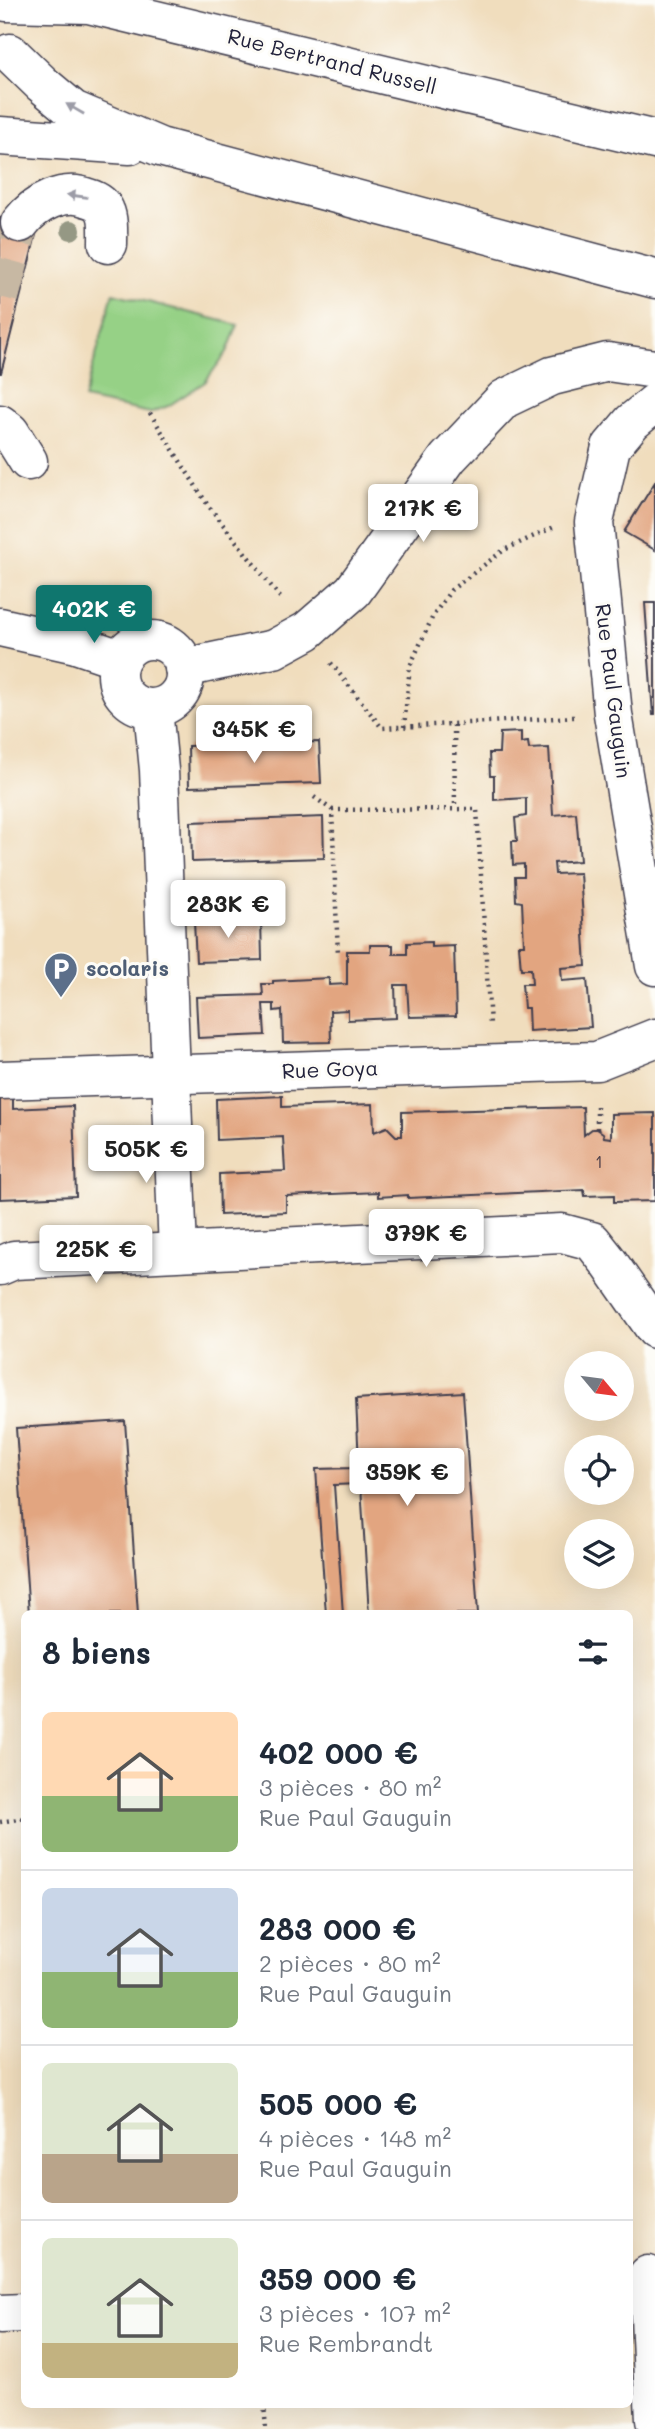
<!DOCTYPE html>
<html lang="fr">
<head>
<meta charset="utf-8">
<style>
	body { margin:0; font-family:Mali,sans-serif; background:#f6f6f7; color:#1f2937; height:100vh; display:flex; flex-direction:column; font-size:26px; white-space:nowrap }
	* { box-sizing:border-box; margin:0 }
	p { font-size:23px; color:#747a83 }
	.icon { flex:none; width:38px; height:38px; fill:none; stroke:currentColor; stroke-width:2; stroke-linecap:round; stroke-linejoin:round }
	.map { position:relative; flex:1; overflow:hidden }
	.panel { position:absolute; left:21px; top:1610px; width:612px; height:798px; display:flex; flex-direction:column; background:#fff; border-radius:10px; box-shadow:0 7px 28px #0002 }
	.panel>* { flex:none }
	.needle { width:46px; rotate:119deg }
	.tools { position:absolute; left:564px; top:1351px; display:grid; gap:14px }
	.tools a { display:grid; place-items:center; width:70px; height:70px; border-radius:50%; background:#fff; box-shadow:0 7px 28px #0002; font-size:35px }
	.price { position:absolute; translate:-50% -60px; padding:0 16px; border-radius:7px; background:#fff; color:#222; font-size:23px; line-height:46px; filter:drop-shadow(0 2px 4px #0008) }
	.price::after { content:''; position:absolute; left:50%; top:42px; width:21px; height:16px; margin-left:-10px; background:inherit; clip-path:polygon(0 0,100% 0,50% 100%) }
	.price.selected { background:#0f766e; color:#fff }
	ul { padding:0; list-style:none }
	li { display:flex; align-items:center; gap:21px; height:175px; padding:0 21px }
	li+li { border-top:2px solid #e0e1e3 }
	li span { display:grid; place-items:center; flex:none; width:196px; height:140px; border-radius:10px; color:#555 }
	li>.icon { margin-inline-start:auto }
	span .icon { width:84px; height:84px; fill:#fffc; stroke-width:1 }
	li b { font-size:30px }
	h2 { display:flex; justify-content:space-between; align-items:center; height:84px; padding:0 21px; font-size:30px }
	.map>svg:first-child { display:block }
	.green { fill:#96d186; stroke:#5c7a60; stroke-width:2 }
	.building { fill:#e2a580 }
	.lines { fill:none; stroke-linecap:round; stroke-linejoin:round }
	.minor-tunnel { stroke:#c7b8a3; stroke-width:38; stroke-dasharray:38 19; stroke-linecap:butt }
	.minor-casing { stroke:#413e4e; stroke-width:41 }
	.path { stroke:#413e4e; stroke-width:4.5; stroke-dasharray:2 5; stroke-linecap:butt }
	.minor { stroke:#fff; stroke-width:38 }
	.tree { fill:#959884 }
	.oneway { fill:#9c9ca7 }
	.labels { text-anchor:middle; stroke-width:6; stroke-linejoin:round; paint-order:stroke }
	.number-label { font-size:18px; fill:#52434c }
	.street-label { font-size:21px; fill:#22223b; stroke:#fdfcf7 }
	.service-label { font-size:21px; font-weight:bold; fill:#4e5e75; stroke:#fdfcf7; text-anchor:start }
</style>
</head>
<body>
<div class="map">
<svg width="655" height="2429" viewBox="0 0 655 2429">
	<rect width="100%" height="100%" fill="#fdfcf7"/>
	<filter id="ink" filterUnits="userSpaceOnUse"><feTurbulence type="fractalNoise" baseFrequency=".0143" numOctaves="2"/><feDisplacementMap in="SourceGraphic" scale="14" xChannelSelector="R" yChannelSelector="G"/><feConvolveMatrix kernelMatrix="1 2 1 2 8 2 1 2 1" color-interpolation-filters="sRGB"/></filter>
	<filter id="wash" filterUnits="userSpaceOnUse"><feTurbulence type="fractalNoise" baseFrequency=".00686" numOctaves="4" result="noise"/><feDisplacementMap in="SourceGraphic" scale="28" xChannelSelector="R" yChannelSelector="G"/><feGaussianBlur stdDeviation="1.57" result="paint"/><feColorMatrix in="noise" values="0 0 0 0 0 0 0 0 0 0 0 0 0 0 0 0 0 1.4 0 .05"/><feComposite in="paint" operator="in"/></filter>
	<g filter="url(#wash)">
		<rect width="100%" height="100%" fill="#f0ddbd"/>
		<polygon class="green" points="113,293 238,325 227,352 205,382 168,406 150,413 84,399"/>
		<g id="blocks">
			<g class="building">
				<polygon points="0,218 38,227 1,373 0,373"/>
				<polygon points="655,482 655,550 624,532"/>
				<polygon points="645,603 655,603 655,715 653,715"/>
				<polygon points="521,732 521,743 528,742 529,749 549,748 553,815 576,813 580,861 554,863 555,874 580,873 586,966 561,968 562,981 587,979 591,1027 529,1031 528,1008 524,1008 522,984 532,984 531,969 521,969 519,945 524,945 522,902 516,901 515,877 524,877 524,864 513,865 512,841 517,841 515,818 526,816 526,798 494,800 494,776 490,776 489,753 499,753 500,733"/>
				<polygon points="319,742 321,783 189,787 188,746"/>
				<polygon points="323,817 324,858 192,862 191,822"/>
				<polygon points="261,919 262,960 196,962 194,921"/>
				<polygon points="431,942 431,947 454,946 456,1016 409,1017 407,985 395,985 396,1018 348,1020 348,1010 330,1011 331,1042 283,1043 282,1010 274,1011 274,1004 263,1004 265,1035 198,1038 196,997 263,995 262,984 273,984 273,981 329,978 329,985 347,984 347,951 370,951 370,945 393,945 393,954 407,954 407,943"/>
				<polygon points="13,1093 13,1109 73,1106 76,1196 0,1199 0,1094"/>
				<polygon points="282,1096 282,1107 373,1104 374,1132 387,1127 396,1136 402,1136 402,1112 583,1107 584,1135 592,1129 597,1129 603,1133 604,1137 611,1138 611,1114 655,1113 655,1201 614,1202 614,1195 585,1196 584,1190 408,1198 408,1195 378,1197 378,1192 286,1196 286,1212 220,1215 219,1174 285,1171 283,1137 217,1140 216,1099"/>
				<polygon points="463,1392 478,1614 369,1614 361,1486 358,1486 358,1484 334,1485 343,1614 326,1614 316,1469 357,1468 356,1464 359,1464 356,1399"/>
				<polygon points="125,1421 138,1614 29,1614 16,1428"/>
			</g>
		</g>
	</g>
	<g filter="url(#ink)">
		<use href="#blocks" fill-opacity="0" stroke="#413e4e" stroke-width="2"/>
		<g class="lines">
			<polyline class="minor-tunnel" points="0,297 20,223"/>
			<g class="minor-casing">
				<g id="minor">
					<polyline points="6,2 89,4 655,140"/>
					<polyline points="10,53 42,84 73,110 160,147 655,279"/>
					<polyline points="0,136 130,145"/>
					<path d="M20,223C35,203 64,188 88,198C95,200 102,203 105,211C109,219 108,235 108,244"/>
					<polyline points="655,403 632,422 611,447 594,522 613,714 655,966"/>
					<polyline points="0,424 10,432 28,461"/>
					<polyline points="0,627 76,644 120,659"/>
					<circle cx="151" cy="674" r="34"/>
					<polyline points="184,668 274,649 307,631 353,591 448,458 504,399 552,376 608,362 655,369"/>
					<polyline points="153,709 159,770 178,1251"/>
					<polyline points="0,1080 597,1061 655,1038"/>
					<polyline points="0,1266 14,1260 562,1233 592,1241 607,1260 655,1329"/>
					<polyline points="648,2275 655,2420"/>
					<polyline points="0,2314 24,2313"/>
				</g>
			</g>
			<g class="path">
				<polyline points="150,413 207,504 283,601"/>
				<polyline points="331,663 382,728 574,717"/>
				<polyline points="454,725 455,808"/>
				<polyline points="404,727 410,666 433,616 451,590 504,550 556,526"/>
				<polyline points="314,797 332,810 338,955"/>
				<polyline points="332,810 477,809 490,1025"/>
				<polyline points="597,1129 597,1102"/>
				<polyline points="0,1822 24,1818"/>
				<polyline points="264,2404 266,2429"/>
			</g>
			<use href="#minor" class="minor"/>
		</g>
		<circle class="tree" cx="71" cy="230" r="10"/>
		<defs><path id="oneway-solid" d="M-6-.8H1V-3.2L6.5 0L1 3.2V.8H-6Z" transform="scale(1.75)"/></defs>
		<g class="oneway">
			<use href="#oneway-solid" transform="translate(75 109) rotate(-150)"/>
			<use href="#oneway-solid" transform="translate(77 196) rotate(-172)"/>
		</g>
	</g>
	<defs>
		<g id="parking-pin" transform="scale(1.75)"><path d="M0 17L-7.5 6A9.5 9.5 0 1 1 7.5 6Z" fill="#5c6f8a" stroke="#fdfcf7"/><path d="M-3.5-5.5H1a3.5 3.5 0 0 1 0 7H-1V5.5H-3.5ZM-1-3.4V-.6H.8a1.4 1.4 0 0 0 0-2.8Z" fill="#fff"/></g>
	</defs>
	<g fill-rule="evenodd">
		<use href="#parking-pin" x="61" y="969"/>
	</g>
	<g class="labels">
		<g class="number-label">
			<text x="599" y="1168">1</text>
		</g>
		<g class="street-label">
			<text transform="translate(332 62) rotate(14)" y="7">Rue Bertrand Russell</text>
			<text transform="translate(613 691) rotate(83)" y="7">Rue Paul Gauguin</text>
			<text transform="translate(330 1070) rotate(-2)" y="7">Rue Goya</text>
		</g>
		<g class="service-label">
			<text x="86" y="976">scolaris</text>
		</g>
	</g>
</svg>
<div class="tools">
<a><svg class="needle" viewBox="-14 -14 28 28"><path d="M0-13l5 13h-10z" fill="#e53935"/><path d="M0 13l5-13h-10z" fill="#747a83"/></svg></a>
<a><svg class="icon" aria-label="locate" viewBox="0 0 24 24"><circle cx="12" cy="12" r="6"/><path d="M12 2v4M12 18v4M2 12h4M18 12h4"/></svg></a>
<a><svg class="icon" aria-label="layers" viewBox="0 0 24 24"><path d="M12 4l9 5-9 5-9-5zM3 14l9 5 9-5"/></svg></a>
</div>
<b class="price" style="left:423px;top:544px">217K €</b>
<b class="price selected" style="left:94px;top:645px">402K €</b>
<b class="price" style="left:254px;top:765px">345K €</b>
<b class="price" style="left:228px;top:940px">283K €</b>
<b class="price" style="left:146px;top:1185px">505K €</b>
<b class="price" style="left:426px;top:1269px">379K €</b>
<b class="price" style="left:96px;top:1285px">225K €</b>
<b class="price" style="left:407px;top:1508px">359K €</b>
<section class="panel">
<h2>8 biens<svg class="icon" aria-label="filters" viewBox="0 0 24 24"><path d="M4 7h16M4 17h16"/><circle cx="9" cy="7" r="2"/><circle cx="15" cy="17" r="2"/></svg></h2>
<ul>
<li><span style="background:linear-gradient(#ffd9b3 60%,#8fb573 0)"><svg class="icon" aria-label="home" viewBox="0 0 24 24"><path d="M3 11l9-7 9 7M6 9v11h12V9"/></svg></span><div><b>402 000 €</b><p>3 pièces · 80 m²</p><p>Rue Paul Gauguin</p></div></li>
<li><span style="background:linear-gradient(#c9d6e8 60%,#8fb573 0)"><svg class="icon" aria-label="home" viewBox="0 0 24 24"><path d="M3 11l9-7 9 7M6 9v11h12V9"/></svg></span><div><b>283 000 €</b><p>2 pièces · 80 m²</p><p>Rue Paul Gauguin</p></div></li>
<li><span style="background:linear-gradient(#dfe7d0 65%,#b9a48a 0)"><svg class="icon" aria-label="home" viewBox="0 0 24 24"><path d="M3 11l9-7 9 7M6 9v11h12V9"/></svg></span><div><b>505 000 €</b><p>4 pièces · 148 m²</p><p>Rue Paul Gauguin</p></div></li>
<li><span style="background:linear-gradient(#dfe7d0 75%,#c2b280 0)"><svg class="icon" aria-label="home" viewBox="0 0 24 24"><path d="M3 11l9-7 9 7M6 9v11h12V9"/></svg></span><div><b>359 000 €</b><p>3 pièces · 107 m²</p><p>Rue Rembrandt</p></div></li>
</ul>
</section>
</div>
</body>
</html>
